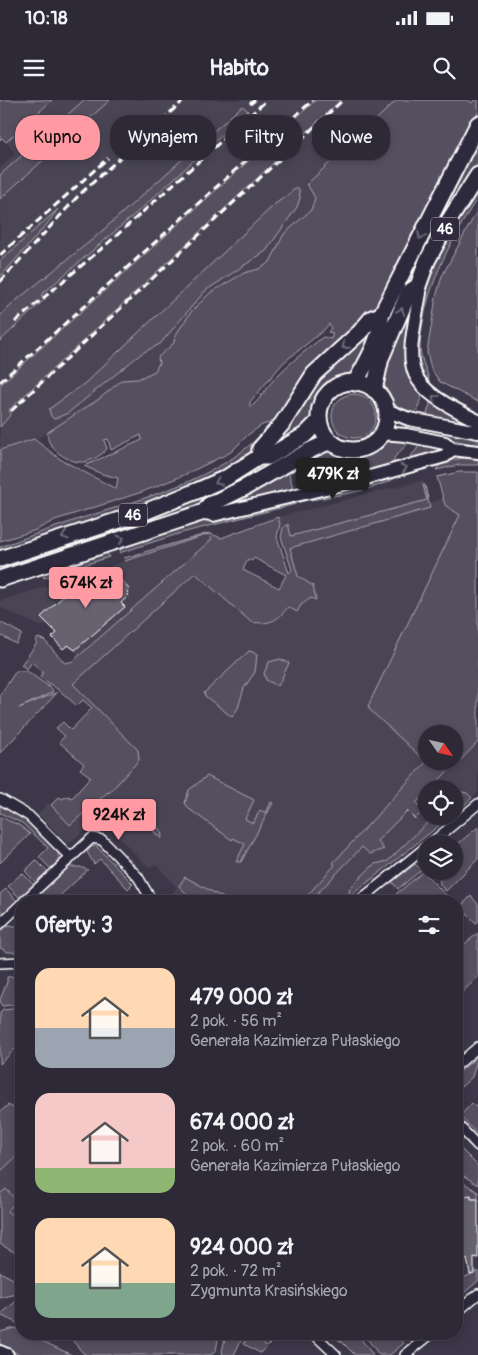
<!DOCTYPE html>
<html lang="pl">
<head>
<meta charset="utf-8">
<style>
	body { margin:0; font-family:Pangolin,sans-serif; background:#393542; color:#f1f3f6; height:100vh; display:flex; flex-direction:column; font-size:19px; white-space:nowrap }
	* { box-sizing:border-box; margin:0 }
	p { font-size:16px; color:#a7a6ad }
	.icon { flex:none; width:28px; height:28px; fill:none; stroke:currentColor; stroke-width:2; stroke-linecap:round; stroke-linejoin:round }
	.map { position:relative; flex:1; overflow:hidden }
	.details { position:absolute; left:15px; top:795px; width:448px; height:445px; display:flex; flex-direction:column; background:#2d2937; border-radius:20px; box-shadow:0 2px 8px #0003,0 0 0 1px #484552 }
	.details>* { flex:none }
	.top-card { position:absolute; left:15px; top:15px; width:449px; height:45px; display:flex; gap:10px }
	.needle { width:32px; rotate:124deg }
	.tools { position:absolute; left:418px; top:625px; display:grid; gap:10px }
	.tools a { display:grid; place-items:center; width:45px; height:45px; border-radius:50%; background:#2d2937; box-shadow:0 2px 8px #0003,0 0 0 1px #484552; font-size:25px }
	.price { position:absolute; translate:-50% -42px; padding:0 11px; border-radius:5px; background:#ff9aa2; color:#111; font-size:16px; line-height:32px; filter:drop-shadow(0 1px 2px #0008) }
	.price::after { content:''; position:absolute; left:50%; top:30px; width:15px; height:11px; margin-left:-8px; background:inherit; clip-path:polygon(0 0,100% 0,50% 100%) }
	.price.on { background:#222; color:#fff }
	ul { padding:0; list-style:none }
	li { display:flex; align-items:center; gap:15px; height:125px; padding:0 20px }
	li span { display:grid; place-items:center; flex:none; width:140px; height:100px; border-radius:15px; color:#555 }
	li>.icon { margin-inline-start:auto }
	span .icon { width:60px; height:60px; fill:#fffc; stroke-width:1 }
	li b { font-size:21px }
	h2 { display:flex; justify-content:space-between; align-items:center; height:60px; padding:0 20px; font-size:21px }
	.tag { padding:0 18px; border-radius:20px; background:#2d2937; box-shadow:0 2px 8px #0003,0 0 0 1px #484552; font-size:18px; line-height:45px }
	.tag.on { background:#ff9aa2; color:#111 }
	.status { display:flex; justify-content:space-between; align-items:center; height:35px; padding:0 25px; background:#2d2937; direction:ltr }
	.status svg { height:14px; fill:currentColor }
	header { display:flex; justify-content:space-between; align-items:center; height:65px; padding:0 20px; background:#2d2937; font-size:22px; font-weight:700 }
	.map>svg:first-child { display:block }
	.built { fill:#494455 }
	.green { fill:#555060; stroke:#aaa8b0; fill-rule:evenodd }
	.building { fill:#666270; stroke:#fff }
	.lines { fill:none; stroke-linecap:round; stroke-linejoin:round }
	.street-casing { stroke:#fff; stroke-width:12 }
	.secondary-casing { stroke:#fff; stroke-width:16 }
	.primary-casing { stroke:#fff; stroke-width:19 }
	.street { stroke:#2f2a3d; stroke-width:9 }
	.secondary { stroke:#2f2a3d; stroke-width:12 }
	.primary { stroke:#2f2a3d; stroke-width:15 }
	.rail { stroke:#fff; stroke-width:3; stroke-dasharray:8 4; stroke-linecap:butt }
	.oneway { stroke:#6d6a77 }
	.labels { text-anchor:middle; stroke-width:4; stroke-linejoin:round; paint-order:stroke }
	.shield { fill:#2f2a3d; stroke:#c1bfc5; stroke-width:1 }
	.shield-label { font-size:14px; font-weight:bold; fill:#fff }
</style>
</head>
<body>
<div class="status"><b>10:18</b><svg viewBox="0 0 49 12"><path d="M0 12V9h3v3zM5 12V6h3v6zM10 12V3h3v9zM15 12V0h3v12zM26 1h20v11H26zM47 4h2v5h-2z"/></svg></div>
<header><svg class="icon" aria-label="menu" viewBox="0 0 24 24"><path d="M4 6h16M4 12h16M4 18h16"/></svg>Habito<svg class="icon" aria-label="search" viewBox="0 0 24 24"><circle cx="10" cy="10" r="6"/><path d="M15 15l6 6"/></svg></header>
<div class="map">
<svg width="478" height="1255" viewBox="0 0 478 1255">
	<rect width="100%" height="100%" fill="#3c3749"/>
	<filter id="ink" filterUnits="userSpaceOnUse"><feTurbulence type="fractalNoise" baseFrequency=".02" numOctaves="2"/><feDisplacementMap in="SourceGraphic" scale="10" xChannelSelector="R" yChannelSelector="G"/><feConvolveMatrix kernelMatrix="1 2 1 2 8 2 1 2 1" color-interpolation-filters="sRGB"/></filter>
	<g filter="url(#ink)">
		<g class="built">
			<polygon points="52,0 447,0 175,258 140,281 40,337 0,350 0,68 15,54 6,42"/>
			<polygon points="423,380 429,403 462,392 474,397 373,608 426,661 448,661 454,667 478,642 478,692 464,705 454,714 454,689 426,689 426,716 451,716 345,801 163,801 177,788 156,764 149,768 99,718 68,744 38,714 48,703 71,725 90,708 135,651 65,581 84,563 76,553 68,545 63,549 52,537 57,533 47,522 43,527 17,516 0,507 0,501 210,434 221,438 219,488 255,519 296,478 278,417"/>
			<polygon points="21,1015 21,1140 0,1122 0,1017"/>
		</g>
		<g class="green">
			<polygon points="0,0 52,0 6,42 2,38 0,40"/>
			<polygon points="84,0 110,0 0,99 0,75"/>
			<polygon points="316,0 341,0 9,310 11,314 0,327 0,285"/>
			<path d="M397,0H468L472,3L474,0H478V13L376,208L275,327L269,323L262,325L249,334L231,352L182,376L142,392L55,420L36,430L0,441V350L34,339L60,359L116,389L118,378L102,374L84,366L142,340L141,335L111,350L108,339L104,340L107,349C101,356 88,363 79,362C66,361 44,346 48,332L99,299L122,280L138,279L155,271L159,263L158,257L173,244L177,233L191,212L210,193L244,173L259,169L270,162L284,134L311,110L315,98L307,84ZM329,224L331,228L328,232L333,233L331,239L323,237C304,252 285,266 270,284C263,292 259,302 250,307V302L283,263L324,230Z"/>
			<polygon points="242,6 248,11 142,108 41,195 46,198 0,241 0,216 18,199 93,139"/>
			<polygon points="478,36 478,66 437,131 399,206 394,203"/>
			<path d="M478,85V97C449,143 423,192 420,247C420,261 430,274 429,284L415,261L424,191L432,165L442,145Z"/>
			<polygon points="295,89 299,89 300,98 297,107 266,151 205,191 160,244 142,253 68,313 54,319 51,316 49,309 85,283 274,105"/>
			<polygon points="58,109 47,124 0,177 0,161"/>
			<polygon points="478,109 478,302 440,282 431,269 427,252 436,197 442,176"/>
			<path d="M414,191L408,239L423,292L415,316C391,305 383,297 384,270Z"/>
			<polygon points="377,224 353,272 326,289 319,299 310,322 285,343 279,334 313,281"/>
			<circle cx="354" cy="316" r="22"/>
			<polygon points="431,300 478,325 478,329 426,318"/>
			<polygon points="443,329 478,336 478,345 442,338"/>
			<path d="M264,334C255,379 46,438 0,453V447C26,437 53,428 79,419C133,402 222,378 260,335Z"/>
			<polygon points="396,339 409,342 394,358 394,367 305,389 296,363 330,349 344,353 360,354"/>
			<polygon points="420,341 444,346 446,351 405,363 417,349"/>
			<polygon points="465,358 478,358 478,365 459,365 436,370 442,361"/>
			<polygon points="288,371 294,391 211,412"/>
			<path d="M459,372H478V642L454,667L453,666L430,689H426V692L416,703L423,711L415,719L407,711L377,741L384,749L370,754L362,747L310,801H302L335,765L333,763L426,662L370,610L368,606L460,415L445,405L437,377ZM426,634H454V661H426Z"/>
			<path d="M395,374L396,378C371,391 339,395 311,400L308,398Z"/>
			<polygon points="232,380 236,388 199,406 0,474 0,465"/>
			<path d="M423,385H425L430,408L290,448L298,476L313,486L316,500L311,498L301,505L297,512L288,507C277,521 270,525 251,522L195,473L73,584L138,650L139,660L109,693L108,692L70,725L51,705L59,697L62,699L68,696L72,698L91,677L80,669L84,664L59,642L65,636L56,628L63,622L71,630L92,608L83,600L77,606L60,591L40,577L43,572L32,562L27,569L21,565L37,543L35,542L38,538L44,540L65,563L73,561L212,439L209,434L125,461L124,458L209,433L221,438L278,417L280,424L277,437L289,473L292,470L281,437L283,428L288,424L291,436L427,400ZM254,458L286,475L279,488L243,470L248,459L252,461Z"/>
			<polygon points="296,398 296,404 181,433 119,453 123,445 177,427"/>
			<polygon points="106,452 109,457 44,478 42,472"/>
			<polygon points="0,522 22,534 16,544 2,536 0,538"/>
			<polygon points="249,551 253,552 257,555 255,572 244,588 238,608 232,617 205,596 204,593"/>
			<polygon points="280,559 289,563 278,586 266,580 264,573 269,562"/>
			<polygon points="16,571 27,571 52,589 53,592 19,608 58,592 0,653 0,595"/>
			<polygon points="207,676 254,700 245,719 253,723 260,710 266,713 271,702 273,703 241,762 236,762 245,744 233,738 232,740 189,709 185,703 189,690"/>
			<polygon points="462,692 467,693 472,698 454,714 454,697"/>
			<polygon points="132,701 161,731 162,736 161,739 127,704"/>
			<path d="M0,704C15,712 60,741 59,759L51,769L39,757L48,748L22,723L0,713Z"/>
			<polygon points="434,716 451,716 348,798 350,788 368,770 375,764 388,761"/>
			<polygon points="0,717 19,725 30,734 0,763"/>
			<polygon points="478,727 478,759 446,791 440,785 439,771 454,771 454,747"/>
			<polygon points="96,746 133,784 128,789 100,759 94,764 87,752 91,747"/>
			<polygon points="36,760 48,772 36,783 25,771"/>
			<polygon points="415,764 421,770 398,789 392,782"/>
			<polygon points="68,767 80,767 88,770 54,801 32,801"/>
			<polygon points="423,772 452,801 402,801 396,794"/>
			<polygon points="22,773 34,785 20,798 8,786"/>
			<polygon points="185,777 187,778 229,801 194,801 179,786"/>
			<polygon points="6,789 17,801 4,813 0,809 0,794"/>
			<polygon points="471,796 478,804 478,822 476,823 460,807"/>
			<polygon points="8,825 21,827 21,852 8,852 0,848 0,832"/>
			<polygon points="478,833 478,877 456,898 456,851"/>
			<polygon points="21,876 21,904 2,906 0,900 7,882 7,877"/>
			<polygon points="21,908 21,943 0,964 0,913 3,910"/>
			<polygon points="478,956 472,977 461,987 456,982 456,975"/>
			<polygon points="472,1003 478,1009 477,1034 460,1016"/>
			<polygon points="8,1005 21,1012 21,1052 0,1072 0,1012"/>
			<polygon points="456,1032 461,1037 457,1045 478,1066 478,1085 456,1071"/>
			<polygon points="456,1078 478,1092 478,1099 471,1099 471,1095 461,1097"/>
			<polygon points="6,1089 17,1101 7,1111 21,1124 21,1156 0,1144 0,1094"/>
			<polygon points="478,1171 478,1181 464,1193 456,1184 457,1181"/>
			<polygon points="0,1172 17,1181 21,1174 21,1193 0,1198"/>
			<polygon points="21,1197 21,1223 19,1224 0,1215"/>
			<polygon points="15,1228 21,1231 21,1234 27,1234 72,1255 20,1255 0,1245 0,1232"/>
			<polygon points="67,1234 219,1234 216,1251 211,1255 87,1255 83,1253"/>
			<polygon points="226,1234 244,1234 234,1255 223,1255 222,1251"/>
			<polygon points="248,1234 254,1234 266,1246 274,1239 260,1253 244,1244"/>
			<polygon points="334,1234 357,1234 373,1255 355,1255 341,1241 338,1240 339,1239"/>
			<polygon points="364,1234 396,1234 404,1243 390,1255 379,1255"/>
		</g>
		<g class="building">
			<polygon points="105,469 107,471 110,469 130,490 127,493 129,495 121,503 125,507 75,550 68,545 63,549 52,537 57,533 41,517 84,477 90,483"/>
			<polygon points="471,1095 471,1099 478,1099 478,1158 474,1157 474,1173 470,1174 467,1159 460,1162 459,1156 456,1157 456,1098"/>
		</g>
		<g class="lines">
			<g class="street-casing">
				<g id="street">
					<polyline points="0,699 29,716 71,758"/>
					<polyline points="430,744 478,704"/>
					<polyline points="24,801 92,738 102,740 138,777 152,801"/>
					<polyline points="359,801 426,747"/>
					<polyline points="0,824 21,804"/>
					<polyline points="0,863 21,862"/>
					<polyline points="456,966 478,947"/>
					<polyline points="456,1023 478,1046"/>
					<polyline points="456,1213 478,1194"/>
					<polyline points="314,1234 336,1255"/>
					<polyline points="405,1255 431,1234"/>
				</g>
			</g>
			<g class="secondary-casing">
				<g id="secondary">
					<path d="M418,186L420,193C405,273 401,283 478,321"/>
					<polyline points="386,310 409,319 478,332"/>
					<polyline points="382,333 406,335 445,343 452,349 478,352"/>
					<polyline points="204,412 213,415 359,380 445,356 452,349"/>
					<polyline points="0,1252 7,1255"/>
				</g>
			</g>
			<g class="primary-casing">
				<g id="primary">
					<circle cx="353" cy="316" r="34"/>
					<path d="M355,283C366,263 382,238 381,215L478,24"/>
					<polyline points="374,290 381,258 409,192 418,186 427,161 448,122 478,75"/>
					<polyline points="259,357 260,349 282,324 314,274 360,232 372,218 381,215"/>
					<polyline points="0,459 147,411 199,390 226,378 259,357 268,357 305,335 319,321"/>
					<polyline points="0,479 204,412 209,405 246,387 309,351 326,343 333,343"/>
				</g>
			</g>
			<use href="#street" class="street"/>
			<use href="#secondary" class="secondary"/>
			<use href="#primary" class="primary"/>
			<g class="rail">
				<polyline points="250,4 255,0"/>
				<polyline points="0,155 108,58"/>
				<polyline points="0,182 79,95 184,0"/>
				<polyline points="15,222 107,144 267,0"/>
				<polyline points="0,282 313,0"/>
				<polyline points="11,311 343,0"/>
			</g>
		</g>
		<defs><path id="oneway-chevron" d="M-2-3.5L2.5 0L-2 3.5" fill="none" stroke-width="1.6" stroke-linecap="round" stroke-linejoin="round" transform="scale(1.25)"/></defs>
		<g class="oneway">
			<use href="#oneway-chevron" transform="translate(421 136) rotate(117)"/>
			<use href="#oneway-chevron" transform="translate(401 211) rotate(-67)"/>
			<use href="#oneway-chevron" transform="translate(345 246) rotate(139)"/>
			<use href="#oneway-chevron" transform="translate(435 298) rotate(-144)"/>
			<use href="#oneway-chevron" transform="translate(404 368) rotate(-16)"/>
			<use href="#oneway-chevron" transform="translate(218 382) rotate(154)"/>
			<use href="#oneway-chevron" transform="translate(65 436) rotate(162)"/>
			<use href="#oneway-chevron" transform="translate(121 439) rotate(-18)"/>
		</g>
	</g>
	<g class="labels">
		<g class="shield">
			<rect x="431" y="117.5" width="28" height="23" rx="4"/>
			<rect x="119" y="403.5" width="28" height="23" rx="4"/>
		</g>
		<g class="shield-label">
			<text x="445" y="134">46</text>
			<text x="133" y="420">46</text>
		</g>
	</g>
</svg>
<div class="tools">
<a><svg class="needle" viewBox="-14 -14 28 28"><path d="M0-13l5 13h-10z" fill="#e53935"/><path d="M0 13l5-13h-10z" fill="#a7a6ad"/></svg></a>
<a><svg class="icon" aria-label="locate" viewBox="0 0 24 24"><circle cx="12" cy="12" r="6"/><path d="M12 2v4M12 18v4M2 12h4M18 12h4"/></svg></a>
<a><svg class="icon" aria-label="layers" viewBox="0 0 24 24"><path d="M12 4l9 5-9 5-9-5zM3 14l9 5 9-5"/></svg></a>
</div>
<b class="price on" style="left:333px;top:400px">479K zł</b>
<b class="price" style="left:86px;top:509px">674K zł</b>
<b class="price" style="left:119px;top:741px">924K zł</b>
<div class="top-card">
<a class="tag on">Kupno</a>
<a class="tag">Wynajem</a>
<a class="tag">Filtry</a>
<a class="tag">Nowe</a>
</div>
<section class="details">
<h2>Oferty: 3<svg class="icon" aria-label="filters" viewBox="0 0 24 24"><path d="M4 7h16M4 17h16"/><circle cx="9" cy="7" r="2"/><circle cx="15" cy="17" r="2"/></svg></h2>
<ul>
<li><span style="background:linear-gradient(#ffd9b3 60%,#9aa5b1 0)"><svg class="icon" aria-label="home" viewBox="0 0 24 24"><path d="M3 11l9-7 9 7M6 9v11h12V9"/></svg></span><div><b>479 000 zł</b><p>2 pok. · 56 m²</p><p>Generała Kazimierza Pułaskiego</p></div></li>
<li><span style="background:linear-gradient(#f6c9c9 75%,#8fb573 0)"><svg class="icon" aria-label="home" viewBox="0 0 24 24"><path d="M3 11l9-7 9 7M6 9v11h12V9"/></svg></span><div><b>674 000 zł</b><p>2 pok. · 60 m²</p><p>Generała Kazimierza Pułaskiego</p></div></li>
<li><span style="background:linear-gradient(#ffd9b3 65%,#7fa58c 0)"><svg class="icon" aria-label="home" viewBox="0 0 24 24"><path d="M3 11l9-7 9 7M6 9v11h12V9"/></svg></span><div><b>924 000 zł</b><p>2 pok. · 72 m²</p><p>Zygmunta Krasińskiego</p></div></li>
</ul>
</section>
</div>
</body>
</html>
